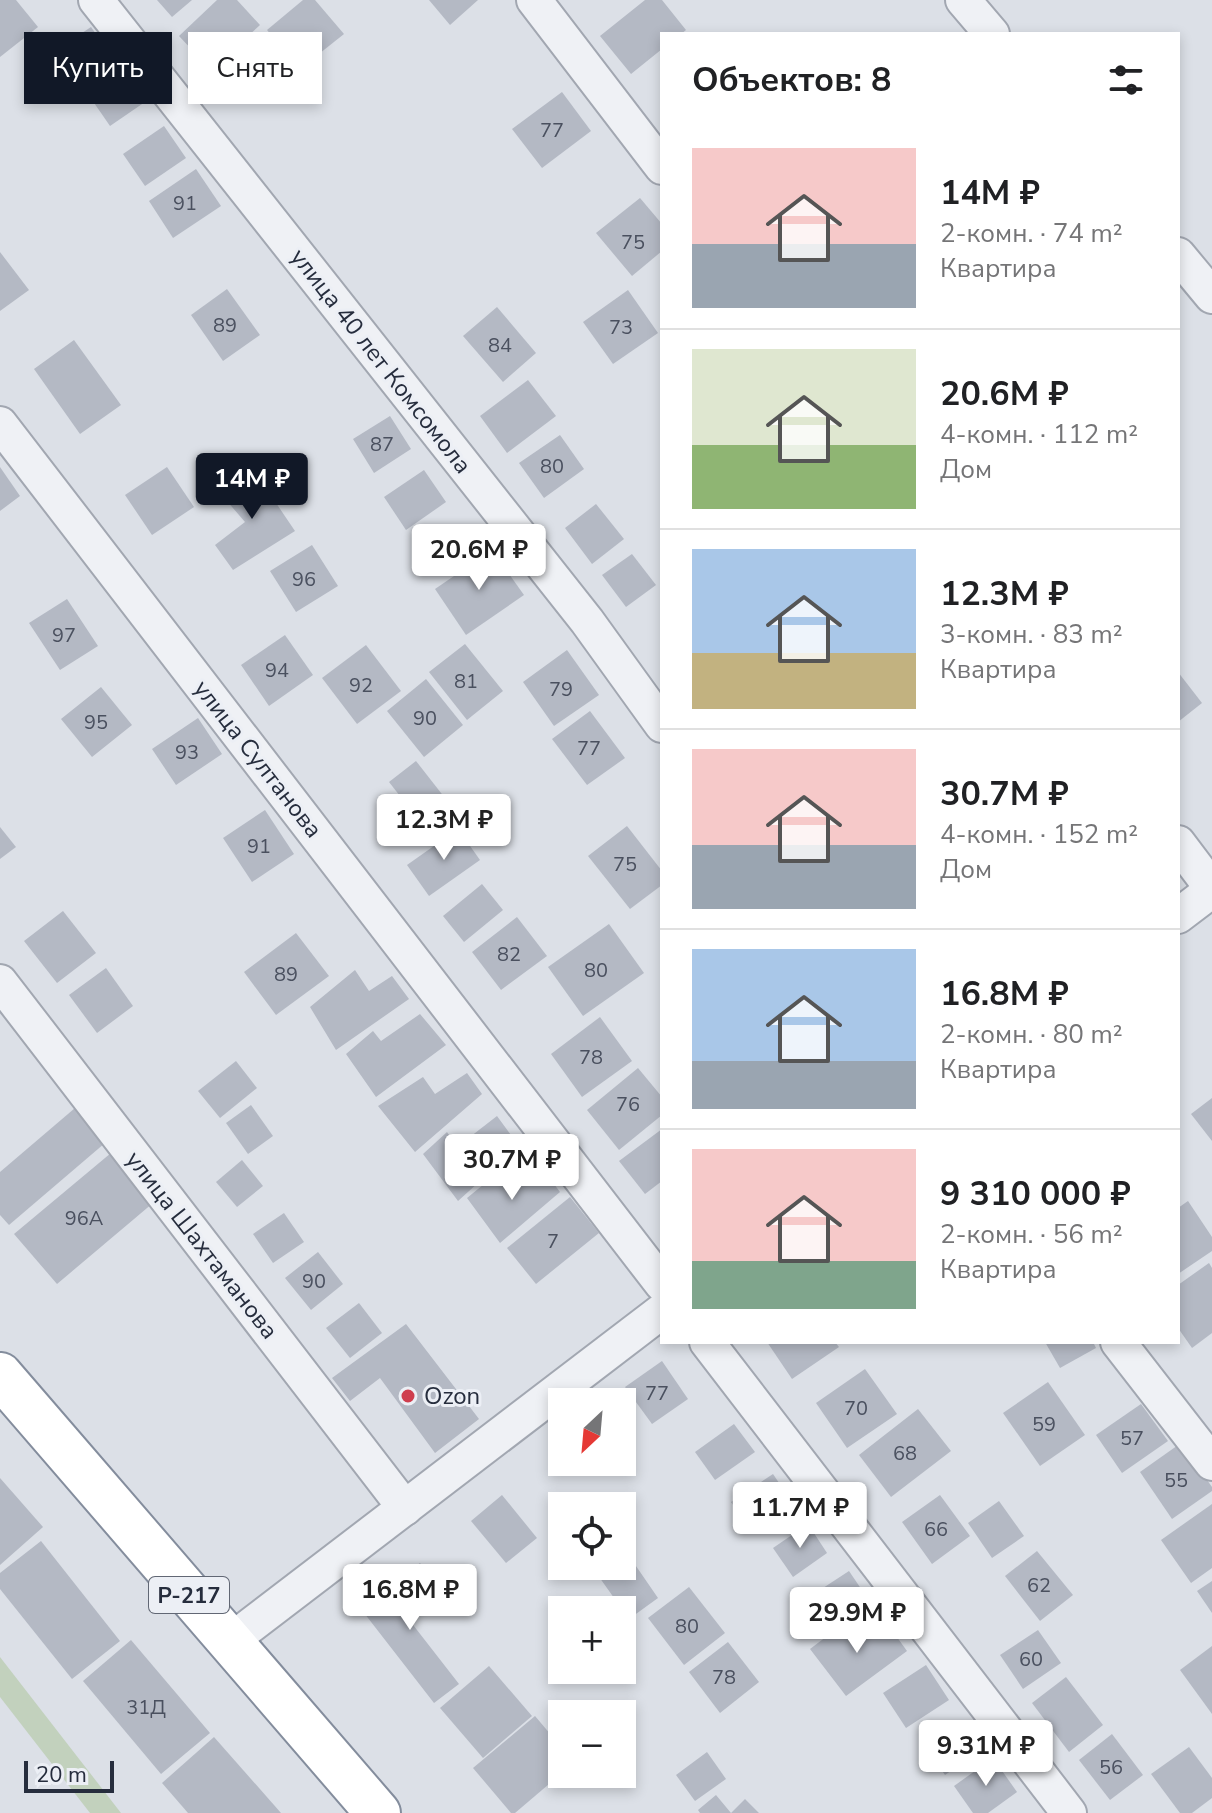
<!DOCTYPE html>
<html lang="ru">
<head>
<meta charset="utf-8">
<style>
	body { margin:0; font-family:"Nunito Sans",sans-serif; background:#f6f6f6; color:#202124; height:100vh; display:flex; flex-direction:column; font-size:30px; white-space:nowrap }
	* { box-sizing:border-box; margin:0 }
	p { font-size:26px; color:#757577 }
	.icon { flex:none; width:44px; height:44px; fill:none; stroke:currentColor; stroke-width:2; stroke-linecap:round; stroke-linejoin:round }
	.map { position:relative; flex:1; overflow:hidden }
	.details { position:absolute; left:660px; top:32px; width:520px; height:1312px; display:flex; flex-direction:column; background:#fff; border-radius:0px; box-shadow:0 4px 12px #0003 }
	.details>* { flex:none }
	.guide { position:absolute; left:24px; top:32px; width:516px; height:72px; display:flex; gap:16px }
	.needle { width:52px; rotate:206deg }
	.buttons { position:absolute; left:548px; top:1388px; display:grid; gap:16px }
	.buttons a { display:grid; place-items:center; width:88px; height:88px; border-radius:0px; background:#fff; box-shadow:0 4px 12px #0003; font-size:40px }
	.scale { position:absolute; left:24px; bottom:20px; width:90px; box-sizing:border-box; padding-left:8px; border:4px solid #262d3d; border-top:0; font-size:22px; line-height:28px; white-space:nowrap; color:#262d3d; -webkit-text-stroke:6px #eceff5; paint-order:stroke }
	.price { position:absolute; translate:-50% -68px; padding:0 18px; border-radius:8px; background:#fff; color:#222; font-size:26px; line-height:52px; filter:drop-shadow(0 2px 4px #0008) }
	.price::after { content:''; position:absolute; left:50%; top:48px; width:24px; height:18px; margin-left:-12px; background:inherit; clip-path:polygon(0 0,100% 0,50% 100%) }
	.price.active { background:#111827; color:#fff }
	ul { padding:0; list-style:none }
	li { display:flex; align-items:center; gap:24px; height:200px; padding:0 32px }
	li+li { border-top:2px solid #e0e0e0 }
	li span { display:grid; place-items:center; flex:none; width:224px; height:160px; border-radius:0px; color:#555 }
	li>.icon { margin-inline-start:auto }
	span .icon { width:96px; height:96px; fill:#fffc; stroke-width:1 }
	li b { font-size:34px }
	h2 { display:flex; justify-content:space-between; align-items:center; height:96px; padding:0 32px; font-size:34px }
	.pill { padding:0 28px; border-radius:0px; background:#fff; box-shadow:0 4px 12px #0003; font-size:28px; line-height:72px }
	.pill.active { background:#111827; color:#fff }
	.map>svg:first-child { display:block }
	.garden { fill:#c2d1bd }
	.building { fill:#b4b9c4 }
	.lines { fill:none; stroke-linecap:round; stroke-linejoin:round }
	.minor-casing { stroke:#a2a7b1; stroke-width:38 }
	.trunk-casing { stroke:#848d9d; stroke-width:48 }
	.minor { stroke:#eff1f5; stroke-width:34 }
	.trunk { stroke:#fff; stroke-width:44 }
	.poi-dot { fill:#cf3e4e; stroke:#eceff5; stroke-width:3 }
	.labels { text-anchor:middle; stroke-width:6; stroke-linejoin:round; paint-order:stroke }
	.number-label { font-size:20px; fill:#4a505f }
	.shield { fill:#eceff5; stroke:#616774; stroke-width:2 }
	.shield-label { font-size:22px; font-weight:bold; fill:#262d3d }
	.street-label { font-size:24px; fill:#262d3d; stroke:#eceff5 }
	.poi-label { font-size:24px; fill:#262d3d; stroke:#eceff5; text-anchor:start }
</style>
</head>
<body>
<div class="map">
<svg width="1212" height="1813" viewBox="0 0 1212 1813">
	<rect width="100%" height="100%" fill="#dce0e7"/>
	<polygon class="garden" points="0,1657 121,1813 90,1813 0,1697"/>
	<g class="building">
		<polygon points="0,0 16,0 38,27 0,57"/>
		<polygon points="157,0 192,0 172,17"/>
		<polygon points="217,0 237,0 260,25 211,70 179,36"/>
		<polygon points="303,0 315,0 344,34 300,69 267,30"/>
		<polygon points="429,0 478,0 450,25"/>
		<polygon points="645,0 662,0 686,30 681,34 662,34 662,49 631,74 600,36"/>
		<polygon points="91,27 112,57 67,88 46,57"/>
		<polygon points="125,73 145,102 110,126 90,97"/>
		<polygon points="562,92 591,131 542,168 512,129"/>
		<polygon points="164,126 186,158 145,186 123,154"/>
		<polygon points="196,169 221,206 173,238 149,201"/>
		<polygon points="640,198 662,224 662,251 632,276 596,233"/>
		<polygon points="0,252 29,290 0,311"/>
		<polygon points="227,289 260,335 223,361 191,315"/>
		<polygon points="628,290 658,333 613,364 583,322"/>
		<polygon points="497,307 536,353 503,382 463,336"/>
		<polygon points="74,340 121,405 80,434 34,369"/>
		<polygon points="528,380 556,416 507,453 480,416"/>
		<polygon points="390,416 411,449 374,473 353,439"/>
		<polygon points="560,435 584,469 544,498 519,463"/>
		<polygon points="0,467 20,496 0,511"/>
		<polygon points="167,467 194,507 152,535 125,495"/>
		<polygon points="253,469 295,531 233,570 215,545 245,522 220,493"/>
		<polygon points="424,470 446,502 406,530 384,497"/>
		<polygon points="596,504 624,539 592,564 565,528"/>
		<polygon points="312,545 338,586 296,612 270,571"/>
		<polygon points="492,550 524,595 466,635 435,589"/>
		<polygon points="632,554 656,585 626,607 602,575"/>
		<polygon points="67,599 98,646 60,670 29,623"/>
		<polygon points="285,635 313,675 269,706 241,665"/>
		<polygon points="465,644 503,691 467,720 429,672"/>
		<polygon points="366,645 401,691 357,724 322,678"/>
		<polygon points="567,650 599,695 554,726 523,682"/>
		<polygon points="1178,672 1202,703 1178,722"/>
		<polygon points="426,679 463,725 424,757 387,711"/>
		<polygon points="101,687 132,725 92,757 61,719"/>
		<polygon points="590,711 625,758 587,785 552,739"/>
		<polygon points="198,718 222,754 176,785 152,749"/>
		<polygon points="416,761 452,807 425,828 389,782"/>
		<polygon points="265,810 294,854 252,882 223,838"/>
		<polygon points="627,826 662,871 662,885 630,909 588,856"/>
		<polygon points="0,827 16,847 0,859"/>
		<polygon points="458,829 480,860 429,896 407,865"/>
		<polygon points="482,884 503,910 464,942 443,916"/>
		<polygon points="63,911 96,953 57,983 24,941"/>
		<polygon points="517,917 547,956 501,990 472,952"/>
		<polygon points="609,924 644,973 583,1016 548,967"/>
		<polygon points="296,933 329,976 276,1015 244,972"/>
		<polygon points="106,968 133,1006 97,1033 69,995"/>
		<polygon points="355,970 369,991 392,976 409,999 336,1050 310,1007"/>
		<polygon points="420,1014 446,1045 376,1097 346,1054 373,1031 381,1041"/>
		<polygon points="600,1017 632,1061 582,1097 551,1054"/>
		<polygon points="236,1061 257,1088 220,1118 198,1091"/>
		<polygon points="638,1068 662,1097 662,1115 619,1150 587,1110"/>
		<polygon points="467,1073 482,1094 415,1152 378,1106 423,1077 435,1094"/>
		<polygon points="1212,1098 1212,1141 1191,1114"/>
		<polygon points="251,1105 273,1136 248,1154 226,1123"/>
		<polygon points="75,1108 105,1143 9,1225 0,1215 0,1172"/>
		<polygon points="497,1116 519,1146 458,1201 423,1154 447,1132 457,1147"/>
		<polygon points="662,1129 662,1181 645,1194 619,1161"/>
		<polygon points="111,1153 153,1203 57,1284 14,1234"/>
		<polygon points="242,1160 263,1186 237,1207 216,1182"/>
		<polygon points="542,1168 560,1192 500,1243 467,1198 500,1171 513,1191"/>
		<polygon points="570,1197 599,1233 536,1284 507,1248"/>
		<polygon points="1188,1201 1212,1237 1212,1251 1178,1274 1178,1208"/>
		<polygon points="284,1213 304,1242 273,1263 253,1234"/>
		<polygon points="318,1252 343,1284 311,1310 285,1278"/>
		<polygon points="1209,1263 1212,1268 1212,1333 1192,1348 1178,1328 1178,1285"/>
		<polygon points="359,1303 382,1333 350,1358 326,1328"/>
		<polygon points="406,1324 479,1419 435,1453 380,1378 350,1401 332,1378"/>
		<polygon points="767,1342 835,1342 839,1347 792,1379"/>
		<polygon points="1045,1342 1093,1342 1096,1348 1060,1368"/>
		<polygon points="662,1361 688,1399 652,1424 625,1387"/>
		<polygon points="865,1369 897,1414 847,1448 816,1403"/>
		<polygon points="1048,1382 1085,1435 1040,1466 1003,1413"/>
		<polygon points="1141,1404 1168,1441 1122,1473 1096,1435"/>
		<polygon points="918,1409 951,1451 891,1497 859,1455"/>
		<polygon points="734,1424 755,1452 715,1480 695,1452"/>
		<polygon points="1181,1443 1212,1487 1212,1491 1172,1519 1140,1472"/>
		<polygon points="773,1474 792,1502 751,1530 731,1502"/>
		<polygon points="0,1478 43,1527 0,1565"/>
		<polygon points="502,1495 537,1538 506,1563 471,1521"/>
		<polygon points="940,1495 970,1536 932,1564 902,1522"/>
		<polygon points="999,1501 1024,1536 992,1558 968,1523"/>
		<polygon points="1212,1504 1212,1568 1191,1583 1161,1540"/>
		<polygon points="808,1524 827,1553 793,1577 773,1548"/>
		<polygon points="41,1541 120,1641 72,1679 0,1589 0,1573"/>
		<polygon points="1037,1551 1073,1595 1040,1621 1005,1576"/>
		<polygon points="627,1553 658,1598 629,1619 597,1574 608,1566 622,1566 622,1557"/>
		<polygon points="420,1563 438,1585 403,1612 459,1684 434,1703 361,1609"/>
		<polygon points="849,1571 868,1599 813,1635 794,1607"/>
		<polygon points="1212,1581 1212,1613 1197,1591"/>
		<polygon points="689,1587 725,1633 684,1665 648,1618"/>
		<polygon points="886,1622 907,1651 846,1696 810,1649 843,1624 855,1642"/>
		<polygon points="1038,1630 1061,1663 1023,1689 1000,1655"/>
		<polygon points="131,1640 210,1733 161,1774 83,1681"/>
		<polygon points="728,1642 759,1682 720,1713 689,1672"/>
		<polygon points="1212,1646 1212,1714 1180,1670"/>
		<polygon points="926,1665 949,1700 906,1728 883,1693"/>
		<polygon points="489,1666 532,1716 483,1758 440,1708"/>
		<polygon points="1066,1677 1103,1725 1069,1752 1032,1703"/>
		<polygon points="535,1716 562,1748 562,1773 515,1813 511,1813 473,1768"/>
		<polygon points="964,1724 982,1749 945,1775 928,1750"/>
		<polygon points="1112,1734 1143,1775 1110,1800 1079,1760"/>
		<polygon points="214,1737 281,1813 188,1813 162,1783"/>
		<polygon points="1189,1747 1212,1778 1212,1798 1192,1813 1180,1813 1151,1774"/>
		<polygon points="707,1752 726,1779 695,1801 676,1775"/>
		<polygon points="993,1758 1017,1792 988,1813 973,1813 954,1786"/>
		<polygon points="716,1795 731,1813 745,1799 759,1813 700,1813 698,1810"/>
	</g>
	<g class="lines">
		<g class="minor-casing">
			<g id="minor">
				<polyline points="96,0 587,621 662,725"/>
				<polyline points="534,0 662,167"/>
				<polyline points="963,0 992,34"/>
				<polyline points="1178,255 1212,296"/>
				<polyline points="0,424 662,1284"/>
				<polyline points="1178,843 1212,888"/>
				<polyline points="1178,916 1212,890"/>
				<polyline points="0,982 405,1508"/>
				<polyline points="707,1342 1069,1813"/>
				<polyline points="1118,1342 1212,1463"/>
				<polyline points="229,1642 662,1311"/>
			</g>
		</g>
		<g class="trunk-casing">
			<polyline id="trunk" points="0,1375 378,1813"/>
		</g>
		<use href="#minor" class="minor"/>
		<use href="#trunk" class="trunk"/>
	</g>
	<circle class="poi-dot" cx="408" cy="1396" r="8"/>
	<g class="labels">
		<g class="number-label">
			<text x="552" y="137">77</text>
			<text x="185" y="210">91</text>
			<text x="633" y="249">75</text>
			<text x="225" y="332">89</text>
			<text x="621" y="334">73</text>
			<text x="500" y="352">84</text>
			<text x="382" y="451">87</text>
			<text x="552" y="473">80</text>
			<text x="304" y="586">96</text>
			<text x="64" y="642">97</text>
			<text x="277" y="677">94</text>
			<text x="466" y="688">81</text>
			<text x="361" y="692">92</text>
			<text x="561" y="696">79</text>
			<text x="425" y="725">90</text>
			<text x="96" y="729">95</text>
			<text x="589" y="755">77</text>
			<text x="187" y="759">93</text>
			<text x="259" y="853">91</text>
			<text x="625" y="871">75</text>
			<text x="509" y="961">82</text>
			<text x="596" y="977">80</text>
			<text x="286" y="981">89</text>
			<text x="591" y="1064">78</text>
			<text x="628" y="1111">76</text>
			<text x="84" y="1225">96А</text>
			<text x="553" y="1248">7</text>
			<text x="314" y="1288">90</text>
			<text x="657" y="1400">77</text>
			<text x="856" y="1415">70</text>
			<text x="1044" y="1431">59</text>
			<text x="1132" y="1445">57</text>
			<text x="905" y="1460">68</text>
			<text x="1176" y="1487">55</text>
			<text x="936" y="1536">66</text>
			<text x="1039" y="1592">62</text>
			<text x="687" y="1633">80</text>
			<text x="1031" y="1666">60</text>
			<text x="724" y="1684">78</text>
			<text x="146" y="1714">31Д</text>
			<text x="1111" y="1774">56</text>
		</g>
		<rect class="shield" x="149" y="1577" width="80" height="36" rx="6"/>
		<g class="shield-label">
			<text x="189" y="1603">Р-217</text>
		</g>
		<g class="street-label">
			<text transform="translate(381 361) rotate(52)" y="8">улица 40 лет Комсомола</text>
			<text transform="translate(258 759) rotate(52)" y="8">улица Султанова</text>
			<text transform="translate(202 1245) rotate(52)" y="8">улица Шахтаманова</text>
		</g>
		<g class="poi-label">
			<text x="424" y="1404">Ozon</text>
		</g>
	</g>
</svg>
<div class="buttons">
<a><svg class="needle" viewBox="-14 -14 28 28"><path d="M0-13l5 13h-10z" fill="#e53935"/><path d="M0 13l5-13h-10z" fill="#757577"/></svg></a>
<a><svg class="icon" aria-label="locate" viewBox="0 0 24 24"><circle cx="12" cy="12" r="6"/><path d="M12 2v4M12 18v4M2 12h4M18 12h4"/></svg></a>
<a>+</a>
<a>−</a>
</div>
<div class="scale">20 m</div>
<b class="price active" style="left:252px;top:521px">14M ₽</b>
<b class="price" style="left:479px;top:592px">20.6M ₽</b>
<b class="price" style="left:444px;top:862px">12.3M ₽</b>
<b class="price" style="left:512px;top:1202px">30.7M ₽</b>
<b class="price" style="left:800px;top:1550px">11.7M ₽</b>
<b class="price" style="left:410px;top:1632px">16.8M ₽</b>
<b class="price" style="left:857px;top:1655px">29.9M ₽</b>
<b class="price" style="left:986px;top:1788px">9.31M ₽</b>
<div class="guide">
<a class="pill active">Купить</a>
<a class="pill">Снять</a>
</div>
<section class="details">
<h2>Объектов: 8<svg class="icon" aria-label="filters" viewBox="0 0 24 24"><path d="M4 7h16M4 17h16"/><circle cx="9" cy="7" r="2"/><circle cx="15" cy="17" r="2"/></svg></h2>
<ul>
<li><span style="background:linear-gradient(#f6c9c9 60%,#9aa5b1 0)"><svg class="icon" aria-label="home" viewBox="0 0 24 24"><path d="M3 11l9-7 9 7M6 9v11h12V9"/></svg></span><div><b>14M ₽</b><p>2-комн. · 74 m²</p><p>Квартира</p></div></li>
<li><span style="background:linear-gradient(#dfe7d0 60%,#8fb573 0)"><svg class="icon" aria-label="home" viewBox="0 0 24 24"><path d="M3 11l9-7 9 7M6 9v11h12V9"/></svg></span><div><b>20.6M ₽</b><p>4-комн. · 112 m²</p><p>Дом</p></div></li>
<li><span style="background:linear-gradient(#a9c7e8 65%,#c2b280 0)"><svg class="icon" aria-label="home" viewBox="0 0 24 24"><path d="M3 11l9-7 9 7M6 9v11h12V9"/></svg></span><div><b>12.3M ₽</b><p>3-комн. · 83 m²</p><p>Квартира</p></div></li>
<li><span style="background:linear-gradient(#f6c9c9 60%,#9aa5b1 0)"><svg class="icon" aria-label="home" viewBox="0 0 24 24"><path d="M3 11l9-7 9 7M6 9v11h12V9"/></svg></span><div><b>30.7M ₽</b><p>4-комн. · 152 m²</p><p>Дом</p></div></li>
<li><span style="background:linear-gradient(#a9c7e8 70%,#9aa5b1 0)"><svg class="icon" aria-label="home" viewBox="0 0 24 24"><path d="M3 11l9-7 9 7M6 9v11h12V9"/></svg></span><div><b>16.8M ₽</b><p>2-комн. · 80 m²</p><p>Квартира</p></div></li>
<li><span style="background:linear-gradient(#f6c9c9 70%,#7fa58c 0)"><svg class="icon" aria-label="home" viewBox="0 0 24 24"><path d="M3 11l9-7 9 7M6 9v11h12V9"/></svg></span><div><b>9 310 000 ₽</b><p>2-комн. · 56 m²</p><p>Квартира</p></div></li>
</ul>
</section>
</div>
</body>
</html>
